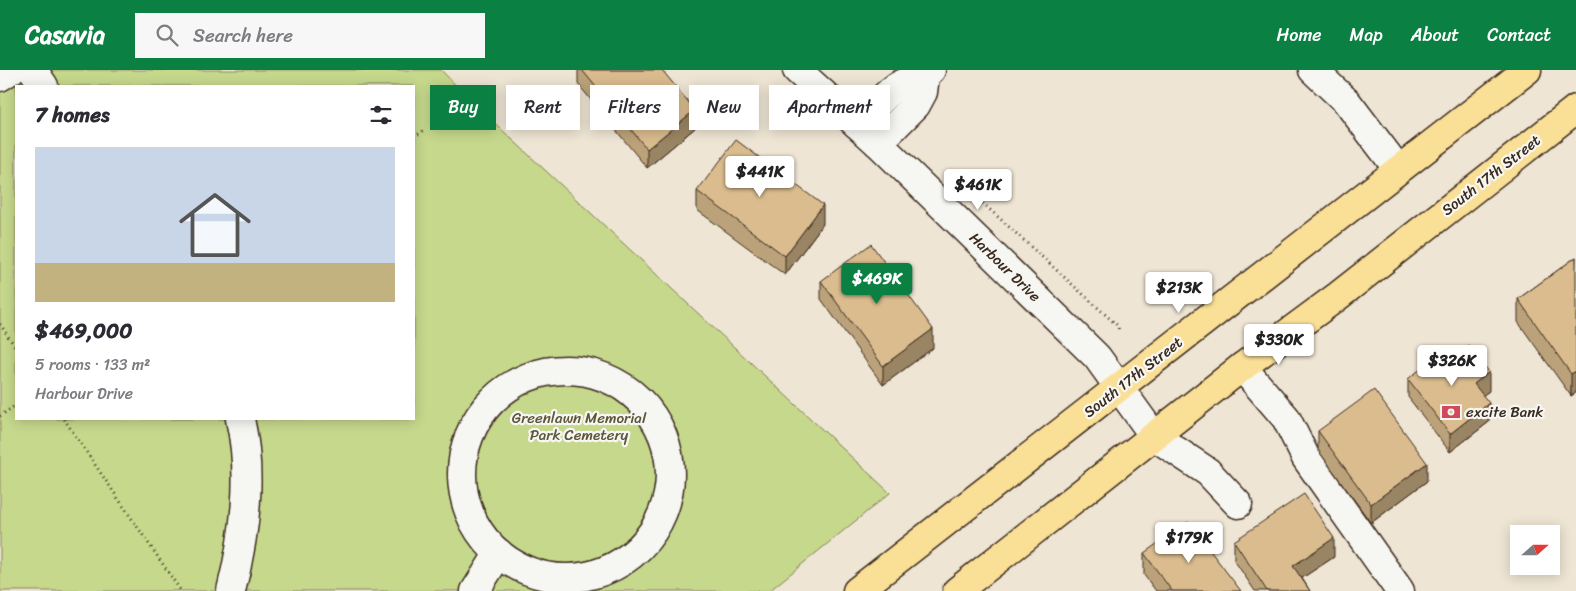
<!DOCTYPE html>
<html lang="en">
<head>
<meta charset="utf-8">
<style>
	body { margin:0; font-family:Sriracha,sans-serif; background:#f7f7f7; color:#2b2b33; height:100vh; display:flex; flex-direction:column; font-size:19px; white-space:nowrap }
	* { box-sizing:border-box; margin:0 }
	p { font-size:16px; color:#7c7c81 }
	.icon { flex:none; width:28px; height:28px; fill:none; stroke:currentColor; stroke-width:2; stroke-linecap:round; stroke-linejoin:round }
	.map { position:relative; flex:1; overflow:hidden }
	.sheet { position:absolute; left:15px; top:15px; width:400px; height:335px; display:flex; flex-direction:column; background:#fff; border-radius:0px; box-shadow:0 2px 12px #0003 }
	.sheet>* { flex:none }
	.hud { position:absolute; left:430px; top:15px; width:475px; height:45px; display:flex; gap:10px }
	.needle { width:32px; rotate:69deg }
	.fabs { position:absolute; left:1510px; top:455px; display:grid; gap:10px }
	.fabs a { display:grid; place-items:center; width:50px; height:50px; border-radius:0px; background:#fff; box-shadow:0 2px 12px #0003; font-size:25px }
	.price { position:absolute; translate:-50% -42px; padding:0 11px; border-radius:5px; background:#fff; color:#222; font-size:16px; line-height:32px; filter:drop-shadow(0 1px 2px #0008) }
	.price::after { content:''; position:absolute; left:50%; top:30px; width:15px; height:11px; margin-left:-8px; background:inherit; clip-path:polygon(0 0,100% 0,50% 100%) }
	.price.current { background:#0b8043; color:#fff }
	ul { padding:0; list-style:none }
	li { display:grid; align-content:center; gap:10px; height:265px; padding:0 20px }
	li span { display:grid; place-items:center; height:155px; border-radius:0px; color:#555 }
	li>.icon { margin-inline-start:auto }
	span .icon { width:90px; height:90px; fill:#fffc; stroke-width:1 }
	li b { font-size:21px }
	h2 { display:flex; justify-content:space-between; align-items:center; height:60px; padding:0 20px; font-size:21px }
	.tag { padding:0 18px; border-radius:0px; background:#fff; box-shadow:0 2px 12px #0003; font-size:18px; line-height:45px }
	.tag.current { background:#0b8043; color:#fff }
	header { display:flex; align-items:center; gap:30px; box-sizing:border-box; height:70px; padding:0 25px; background:#0b8043; color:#fff }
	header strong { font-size:24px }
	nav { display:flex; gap:28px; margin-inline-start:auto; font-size:18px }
	.search { width:350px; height:45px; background:#f7f7f7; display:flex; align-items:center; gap:12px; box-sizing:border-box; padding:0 18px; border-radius:0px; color:#7c7c81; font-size:19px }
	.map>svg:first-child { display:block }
	.green { fill:#c6d88c; stroke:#808155; fill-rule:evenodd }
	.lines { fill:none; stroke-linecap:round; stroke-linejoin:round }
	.minor-casing { stroke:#3b2a1e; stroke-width:31 }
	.major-casing { stroke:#3b2a1e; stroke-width:31 }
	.path { stroke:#3b2a1e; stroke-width:3; stroke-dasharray:1 4; stroke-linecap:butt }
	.minor { stroke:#f6f6f2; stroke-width:28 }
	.major { stroke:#fadf96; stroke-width:28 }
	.wall { fill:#bba27a; stroke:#3b2a1e }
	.shaded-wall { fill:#998463; stroke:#3b2a1e }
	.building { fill:#dabc8e; stroke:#3b2a1e }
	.labels { text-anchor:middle; stroke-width:4.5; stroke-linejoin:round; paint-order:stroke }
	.street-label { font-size:15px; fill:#3b2a1e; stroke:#f6f6f2 }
	.poi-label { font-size:15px; fill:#3b2a1e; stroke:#f6f6f2; text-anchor:start }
	.park-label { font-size:15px; fill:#5e563a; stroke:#f6f6f2 }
</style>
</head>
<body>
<header>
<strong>Casavia</strong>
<div class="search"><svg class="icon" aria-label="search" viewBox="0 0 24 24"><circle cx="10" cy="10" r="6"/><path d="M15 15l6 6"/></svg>Search here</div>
<nav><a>Home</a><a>Map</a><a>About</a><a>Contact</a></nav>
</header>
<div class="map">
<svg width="1576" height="521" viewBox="0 0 1576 521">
	<rect width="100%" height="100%" fill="#eee5d4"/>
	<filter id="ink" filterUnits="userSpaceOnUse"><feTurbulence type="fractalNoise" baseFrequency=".02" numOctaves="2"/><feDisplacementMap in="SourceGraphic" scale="10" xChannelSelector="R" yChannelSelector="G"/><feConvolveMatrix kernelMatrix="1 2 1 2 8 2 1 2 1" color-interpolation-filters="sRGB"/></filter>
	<g filter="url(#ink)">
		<path class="green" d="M0,0H441L468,28L890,423L769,521H0ZM16,16H414V349H16Z"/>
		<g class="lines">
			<g class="minor-casing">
				<g id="minor">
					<polyline points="33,0 44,16"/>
					<polyline points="797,0 878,73 1097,287 1154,366 1208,402 1238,434"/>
					<polyline points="1313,0 1347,32 1398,99"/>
					<polyline points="0,7 11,0"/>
					<path d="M857,54C870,42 882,27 896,17C908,9 922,10 931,0"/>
					<polyline points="878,73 916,35 923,22 925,6"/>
					<polyline points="1242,297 1286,348 1306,388 1400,521"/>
					<circle cx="566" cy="404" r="104"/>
					<path d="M231,521C245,465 253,406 240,349"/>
					<polyline points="475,521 499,483"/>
				</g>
			</g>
			<g class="major-casing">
				<g id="major">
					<polyline points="857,521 1527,0"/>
					<polyline points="957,521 1242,297 1338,226 1576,39"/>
				</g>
			</g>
			<g class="path">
				<polyline points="414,67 423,61"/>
				<polyline points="953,106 1118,256 1119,262"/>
				<polyline points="0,254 16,278"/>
				<polyline points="0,346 16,335"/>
				<polyline points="64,349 181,521"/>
			</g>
			<use href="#minor" class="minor"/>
			<use href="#major" class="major"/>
		</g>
		<g class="wall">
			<polygon points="578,0 662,0 695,58 647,98 578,14"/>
			<polygon points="697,121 823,154 785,205 697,140"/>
			<polygon points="1576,187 1571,326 1518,252 1518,229"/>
			<polygon points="821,211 933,278 883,315 821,229"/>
			<polygon points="1454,287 1489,321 1483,325 1489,352 1450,382 1408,327 1408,309"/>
			<polygon points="1318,361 1427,411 1371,453 1318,380"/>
			<polygon points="1234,471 1334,487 1302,508 1310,521 1255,521 1234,490"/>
			<polygon points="1144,483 1241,521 1156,521 1144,505"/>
		</g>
		<g class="shaded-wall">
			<polygon points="695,40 695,58 647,98 647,79"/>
			<polygon points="823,135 823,154 785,205 785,186"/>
			<polygon points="933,259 933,278 883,315 883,296"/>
			<polygon points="1576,301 1576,323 1571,326 1571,304"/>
			<polygon points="1489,302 1489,321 1474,332 1474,314"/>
			<polygon points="1489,333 1489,352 1450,382 1450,364"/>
			<polygon points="1427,393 1427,411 1371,453 1371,434"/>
			<polygon points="1334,468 1334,487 1293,514 1293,496"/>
		</g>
		<g class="building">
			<polygon points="582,0 662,0 695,40 647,79"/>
			<polygon points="736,70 823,135 785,186 697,121"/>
			<polygon points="871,174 933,259 883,296 821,211"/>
			<polygon points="1576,187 1576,301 1571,304 1518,229"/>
			<polygon points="1469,275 1489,302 1474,314 1489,333 1450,364 1408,309 1447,278 1454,287"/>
			<polygon points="1374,320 1427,393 1371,434 1318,361"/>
			<polygon points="1304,424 1334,468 1293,496 1310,521 1267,521 1234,471"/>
			<polygon points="1188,452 1241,521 1172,521 1144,483"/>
		</g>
	</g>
	<defs>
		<g id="bank-bare" transform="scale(1.5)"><path d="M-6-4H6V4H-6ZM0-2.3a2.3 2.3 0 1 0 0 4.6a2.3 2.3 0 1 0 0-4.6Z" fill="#d1495b" stroke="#f6f6f2" stroke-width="2.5" paint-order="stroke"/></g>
	</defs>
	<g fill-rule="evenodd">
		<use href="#bank-bare" x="1451" y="342"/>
	</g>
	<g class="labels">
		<g class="street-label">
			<text transform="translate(1491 105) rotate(-38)" y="5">South 17th Street</text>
			<text transform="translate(1005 197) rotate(44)" y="5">Harbour Drive</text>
			<text transform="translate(1133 307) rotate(-38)" y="5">South 17th Street</text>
		</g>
		<g class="poi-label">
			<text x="1466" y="347">excite Bank</text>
		</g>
		<g class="park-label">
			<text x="579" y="353">Greenlawn Memorial<tspan x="579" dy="17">Park Cemetery</tspan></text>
		</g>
	</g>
</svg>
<div class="fabs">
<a><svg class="needle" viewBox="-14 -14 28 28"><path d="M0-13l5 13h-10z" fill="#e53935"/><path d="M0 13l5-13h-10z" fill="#7c7c81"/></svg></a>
</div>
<b class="price" style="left:760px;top:128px">$441K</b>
<b class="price" style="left:978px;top:141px">$461K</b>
<b class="price current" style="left:877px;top:235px">$469K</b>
<b class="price" style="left:1179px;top:244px">$213K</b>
<b class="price" style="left:1279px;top:296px">$330K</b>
<b class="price" style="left:1452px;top:317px">$326K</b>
<b class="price" style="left:1189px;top:494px">$179K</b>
<div class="hud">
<a class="tag current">Buy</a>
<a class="tag">Rent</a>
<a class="tag">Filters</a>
<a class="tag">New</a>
<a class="tag">Apartment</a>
</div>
<section class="sheet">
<h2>7 homes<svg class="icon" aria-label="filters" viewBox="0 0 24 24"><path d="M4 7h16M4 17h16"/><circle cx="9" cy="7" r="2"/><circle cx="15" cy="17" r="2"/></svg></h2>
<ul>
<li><span style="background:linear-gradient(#c9d6e8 75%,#c2b280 0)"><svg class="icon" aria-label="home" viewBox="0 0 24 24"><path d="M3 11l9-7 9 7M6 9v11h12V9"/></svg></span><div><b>$469,000</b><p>5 rooms · 133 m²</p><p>Harbour Drive</p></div></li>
</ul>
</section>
</div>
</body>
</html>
